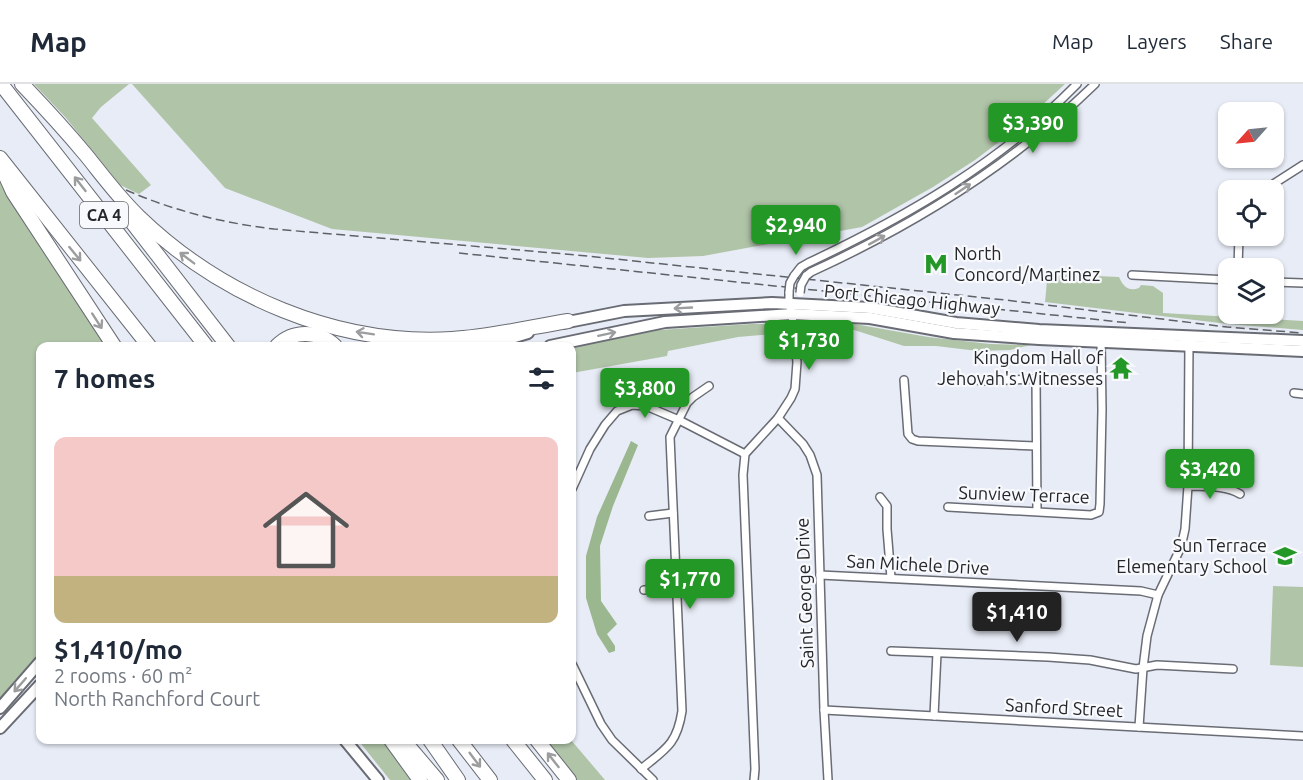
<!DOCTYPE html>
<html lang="en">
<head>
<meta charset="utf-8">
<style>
	body { margin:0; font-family:Ubuntu,sans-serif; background:#f2f2f3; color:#1f2937; height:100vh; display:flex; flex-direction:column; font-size:22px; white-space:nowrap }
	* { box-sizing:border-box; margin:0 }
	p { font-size:20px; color:#747a83 }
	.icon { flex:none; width:33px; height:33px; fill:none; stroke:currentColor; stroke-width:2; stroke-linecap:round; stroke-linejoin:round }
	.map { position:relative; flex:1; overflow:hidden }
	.sheet { position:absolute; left:36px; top:258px; width:540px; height:402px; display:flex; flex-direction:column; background:#fff; border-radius:12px; box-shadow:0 2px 4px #0004 }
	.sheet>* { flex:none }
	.needle { width:39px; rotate:243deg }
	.tools { position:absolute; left:1218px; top:18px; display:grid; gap:12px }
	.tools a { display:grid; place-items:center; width:66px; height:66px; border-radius:12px; background:#fff; box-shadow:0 2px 4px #0004; font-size:30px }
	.price { position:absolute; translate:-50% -51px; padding:0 14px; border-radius:6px; background:#249827; color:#fff; font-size:20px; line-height:39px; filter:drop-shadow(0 2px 3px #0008) }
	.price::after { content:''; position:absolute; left:50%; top:36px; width:18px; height:14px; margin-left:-9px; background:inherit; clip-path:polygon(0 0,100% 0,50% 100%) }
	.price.selected { background:#222; color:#fff }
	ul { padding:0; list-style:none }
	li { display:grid; align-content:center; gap:12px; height:318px; padding:0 18px }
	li+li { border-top:2px solid #e0e1e3 }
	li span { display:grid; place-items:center; height:186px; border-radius:12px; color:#555 }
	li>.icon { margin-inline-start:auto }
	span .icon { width:108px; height:108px; fill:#fffc; stroke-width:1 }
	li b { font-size:26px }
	h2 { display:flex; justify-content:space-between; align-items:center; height:72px; padding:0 18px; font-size:26px }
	header { display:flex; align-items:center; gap:36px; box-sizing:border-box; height:84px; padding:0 30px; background:#fff; border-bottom:2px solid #e0e1e3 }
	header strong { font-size:28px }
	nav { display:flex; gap:33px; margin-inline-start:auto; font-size:21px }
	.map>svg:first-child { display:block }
	.green { fill:#b0c4a8 }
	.forest { fill:#9ab78f }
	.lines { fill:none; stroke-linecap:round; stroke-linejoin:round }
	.street-casing { stroke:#696c74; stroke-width:10 }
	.secondary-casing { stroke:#696c74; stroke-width:14 }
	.primary-casing { stroke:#696c74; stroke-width:14 }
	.highway-casing { stroke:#696c74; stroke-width:16 }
	.street { stroke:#fff; stroke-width:7 }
	.secondary { stroke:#fff; stroke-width:10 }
	.primary { stroke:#fff; stroke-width:10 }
	.highway { stroke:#fff; stroke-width:14 }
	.rail { stroke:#5e6166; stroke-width:1.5; stroke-dasharray:9 4.5; stroke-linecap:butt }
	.street-bridge-casing { stroke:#696c74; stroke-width:10; stroke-linecap:butt }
	.street-bridge { stroke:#fff; stroke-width:7 }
	.oneway { stroke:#9c9d9f }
	.labels { text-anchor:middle; stroke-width:4.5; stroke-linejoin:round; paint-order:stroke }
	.shield { fill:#f8f9fd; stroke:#646569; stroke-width:1.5 }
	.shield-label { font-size:16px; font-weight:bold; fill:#242629 }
	.poi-label { font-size:18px; fill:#242629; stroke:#f8f9fd; text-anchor:end }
	.street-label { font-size:18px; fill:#242629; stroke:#f8f9fd }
</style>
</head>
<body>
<header>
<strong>Map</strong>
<nav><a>Map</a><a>Layers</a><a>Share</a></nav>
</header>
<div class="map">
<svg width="1303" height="696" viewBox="0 0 1303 696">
	<rect width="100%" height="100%" fill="#e8ecf6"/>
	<g class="green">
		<polygon points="34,0 129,0 101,23 92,34 151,101 139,110 120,101 66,34"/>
		<polygon points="132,0 1065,0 1016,45 975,76 933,103 862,143 703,172 648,174 332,145 225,104"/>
		<polygon points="0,95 108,262 40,262 40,578 0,624"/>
		<path d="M1070,185L1074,191L1119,193C1123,202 1128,208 1139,204L1141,201L1153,202L1163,209V229L1303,237V246L1228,240L1045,218L1047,197L1052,196Z"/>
		<polygon points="803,239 849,239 928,253 990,260 1031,261 1010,266 978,267 936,262 904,262 848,244 847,252 821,247 804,248"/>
		<polygon points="751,240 785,240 786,249 738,253 668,267 667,272 572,289 573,263 659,246"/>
		<polygon points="1273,502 1303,503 1303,583 1270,581"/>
		<polygon points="358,656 391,656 420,696 390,696"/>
		<polygon points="545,656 571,656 605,696 576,696"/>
	</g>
	<polygon class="forest" points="631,357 638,361 613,422 600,462 601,517 617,540 607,550 615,562 615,567 609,569 597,550 586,514 586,472 597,433"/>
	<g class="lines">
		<g class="street-casing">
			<g id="street">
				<polyline points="1264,106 1303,81"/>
				<polyline points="1238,184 1239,152"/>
				<polyline points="1132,191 1228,196"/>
				<path d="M794,192L801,183L808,179C906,133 1001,78 1077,0"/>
				<path d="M806,192L811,188C914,141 1013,80 1095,0"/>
				<polyline points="1274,198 1303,199"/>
				<polyline points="1036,295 1037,427"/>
				<polyline points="904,296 908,350 912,355 918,357 1036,362"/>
				<polyline points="980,297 1036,295 1101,297"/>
				<polyline points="1294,309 1303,310"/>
				<polyline points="778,334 803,360 810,371 817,391 824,626 828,696"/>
				<path d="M1188,402C1204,403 1225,401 1240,410"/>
				<polyline points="572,405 590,365 605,341 617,327 632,321 646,322 679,336 745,370"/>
				<polyline points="880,413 887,422 887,445 891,494"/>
				<polyline points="948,423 1091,431 1099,428 1100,420 1102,326 1101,255"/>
				<polyline points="649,432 673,429"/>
				<polyline points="820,491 1141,507 1158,511"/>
				<polyline points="644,506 676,504"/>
				<polyline points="891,567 1048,573 1090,576 1136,585 1157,581 1233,585"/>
				<polyline points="572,580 601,640 612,656 653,696"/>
				<polyline points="824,626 1303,652"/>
				<polyline points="934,632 937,569"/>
				<polyline points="1139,643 1143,584 1147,552 1158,511 1181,463 1185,445 1188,402 1189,259"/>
				<path d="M641,685C666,665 677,660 682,627L670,353L687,319L693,313L709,302"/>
				<polyline points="754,696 755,685 743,391 745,370 778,334 791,314 795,305 797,278 792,230 789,220 789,208"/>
			</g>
		</g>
		<g class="secondary-casing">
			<g id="secondary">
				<polyline points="0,624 40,578"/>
				<polyline points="0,644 40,601"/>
				<polyline points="345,656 378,696"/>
			</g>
		</g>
		<g class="primary-casing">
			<g id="primary">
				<polyline points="563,239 624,227 772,219 871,224 956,239 1039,246 1303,257"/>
				<polyline points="485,262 528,249"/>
				<polyline points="550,262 665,238 792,230 870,234 954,249 1039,255 1303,267"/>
			</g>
		</g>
		<g class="highway-casing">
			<g id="highway">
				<polyline points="1,0 206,262"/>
				<path d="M22,0C44,23 66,47 86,71C103,92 119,114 139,133C221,212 337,262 452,255C489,253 531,243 568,237"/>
				<polyline points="0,74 149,262"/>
				<polyline points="4,88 13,108 114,262"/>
				<polyline points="125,129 228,262"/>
				<path d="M277,262C293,246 318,246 335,262"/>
				<polyline points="391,656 420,696"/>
				<polyline points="403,656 437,696"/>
				<polyline points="430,656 458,696"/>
				<polyline points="459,656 490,696"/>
				<polyline points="513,656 545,696"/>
				<polyline points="537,656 569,696"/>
			</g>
		</g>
		<use href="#street" class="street"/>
		<use href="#secondary" class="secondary"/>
		<use href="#primary" class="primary"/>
		<use href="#highway" class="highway"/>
		<g class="rail">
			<path d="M126,106C174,127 223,139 274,145L577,171L1005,216L1227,243L1303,249"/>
			<polyline points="459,169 1130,239"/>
		</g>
		<g class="street-bridge-casing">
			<g id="street-bridge">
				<polyline points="789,208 790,199 794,192"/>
				<polyline points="800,209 801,201 806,192"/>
			</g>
		</g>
		<use href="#street-bridge" class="street-bridge"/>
	</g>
	<defs><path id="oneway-shaft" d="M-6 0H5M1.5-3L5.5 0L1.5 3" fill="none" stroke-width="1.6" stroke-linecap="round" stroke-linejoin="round" transform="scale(1.5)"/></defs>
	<g class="oneway">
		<use href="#oneway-shaft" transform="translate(80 100) rotate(-128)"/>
		<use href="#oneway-shaft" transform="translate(963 105) rotate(-34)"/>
		<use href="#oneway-shaft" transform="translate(877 156) rotate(-29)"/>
		<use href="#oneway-shaft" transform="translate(75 170) rotate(51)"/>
		<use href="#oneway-shaft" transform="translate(187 174) rotate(-143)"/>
		<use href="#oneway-shaft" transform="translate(683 224) rotate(177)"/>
		<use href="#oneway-shaft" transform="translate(97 237) rotate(57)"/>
		<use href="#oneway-shaft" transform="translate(365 249) rotate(-171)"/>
		<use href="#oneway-shaft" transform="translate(607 250) rotate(-12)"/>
		<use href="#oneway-shaft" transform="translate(20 601) rotate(131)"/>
		<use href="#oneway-shaft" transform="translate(475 676) rotate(53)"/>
		<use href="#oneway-shaft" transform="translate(553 676) rotate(-128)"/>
	</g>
	<defs>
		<g id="metro-bare" transform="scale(1.8)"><path d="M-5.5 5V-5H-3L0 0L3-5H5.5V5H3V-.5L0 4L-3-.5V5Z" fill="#249827" stroke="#f8f9fd" stroke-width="2.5" paint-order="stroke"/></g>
		<g id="temple-bare" transform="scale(1.8)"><path d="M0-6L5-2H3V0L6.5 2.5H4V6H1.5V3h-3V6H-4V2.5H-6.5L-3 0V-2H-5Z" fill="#249827" stroke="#f8f9fd" stroke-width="2.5" paint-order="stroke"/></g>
		<g id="school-bare" transform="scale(1.8)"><path d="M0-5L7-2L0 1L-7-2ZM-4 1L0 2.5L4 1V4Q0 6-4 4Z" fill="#249827" stroke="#f8f9fd" stroke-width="2.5" paint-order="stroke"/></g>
	</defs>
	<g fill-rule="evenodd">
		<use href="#metro-bare" x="936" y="180"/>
		<use href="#temple-bare" x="1121" y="284"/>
		<use href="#school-bare" x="1285" y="472"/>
	</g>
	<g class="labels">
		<rect class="shield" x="80" y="118" width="48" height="26" rx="4.5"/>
		<g class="shield-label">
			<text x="104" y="137">CA 4</text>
		</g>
		<g class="poi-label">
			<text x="954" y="176" text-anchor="start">North<tspan x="954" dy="21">Concord/Martinez</tspan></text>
			<text x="1103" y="280">Kingdom Hall of<tspan x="1103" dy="21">Jehovah's Witnesses</tspan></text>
			<text x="1267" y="468">Sun Terrace<tspan x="1267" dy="21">Elementary School</tspan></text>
		</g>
		<g class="street-label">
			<text transform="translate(912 216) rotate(6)" y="6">Port Chicago Highway</text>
			<text transform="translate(1024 411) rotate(2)" y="6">Sunview Terrace</text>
			<text transform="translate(918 481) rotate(3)" y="6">San Michele Drive</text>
			<text transform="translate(805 509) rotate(-92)" y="6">Saint George Drive</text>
			<text transform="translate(1064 624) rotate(3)" y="6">Sanford Street</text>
		</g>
	</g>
</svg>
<div class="tools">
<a><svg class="needle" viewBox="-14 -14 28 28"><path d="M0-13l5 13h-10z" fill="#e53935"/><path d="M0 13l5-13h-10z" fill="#747a83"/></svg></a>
<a><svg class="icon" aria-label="locate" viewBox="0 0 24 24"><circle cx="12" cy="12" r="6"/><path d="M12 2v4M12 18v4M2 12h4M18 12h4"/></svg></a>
<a><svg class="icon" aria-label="layers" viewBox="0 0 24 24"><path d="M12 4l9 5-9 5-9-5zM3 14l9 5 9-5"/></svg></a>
</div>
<b class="price" style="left:1033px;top:70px">$3,390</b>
<b class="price" style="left:796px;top:172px">$2,940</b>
<b class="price" style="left:809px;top:287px">$1,730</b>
<b class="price" style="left:645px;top:335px">$3,800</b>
<b class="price" style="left:1210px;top:416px">$3,420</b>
<b class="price" style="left:690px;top:526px">$1,770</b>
<b class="price selected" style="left:1017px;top:559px">$1,410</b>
<section class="sheet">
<h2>7 homes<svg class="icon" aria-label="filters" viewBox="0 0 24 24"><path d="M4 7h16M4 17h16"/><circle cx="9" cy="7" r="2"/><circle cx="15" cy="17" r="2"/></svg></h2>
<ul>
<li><span style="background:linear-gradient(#f6c9c9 75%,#c2b280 0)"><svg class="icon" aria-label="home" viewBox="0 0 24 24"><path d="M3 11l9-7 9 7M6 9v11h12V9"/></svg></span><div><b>$1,410/mo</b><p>2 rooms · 60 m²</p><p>North Ranchford Court</p></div></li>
</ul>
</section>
</div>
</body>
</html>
